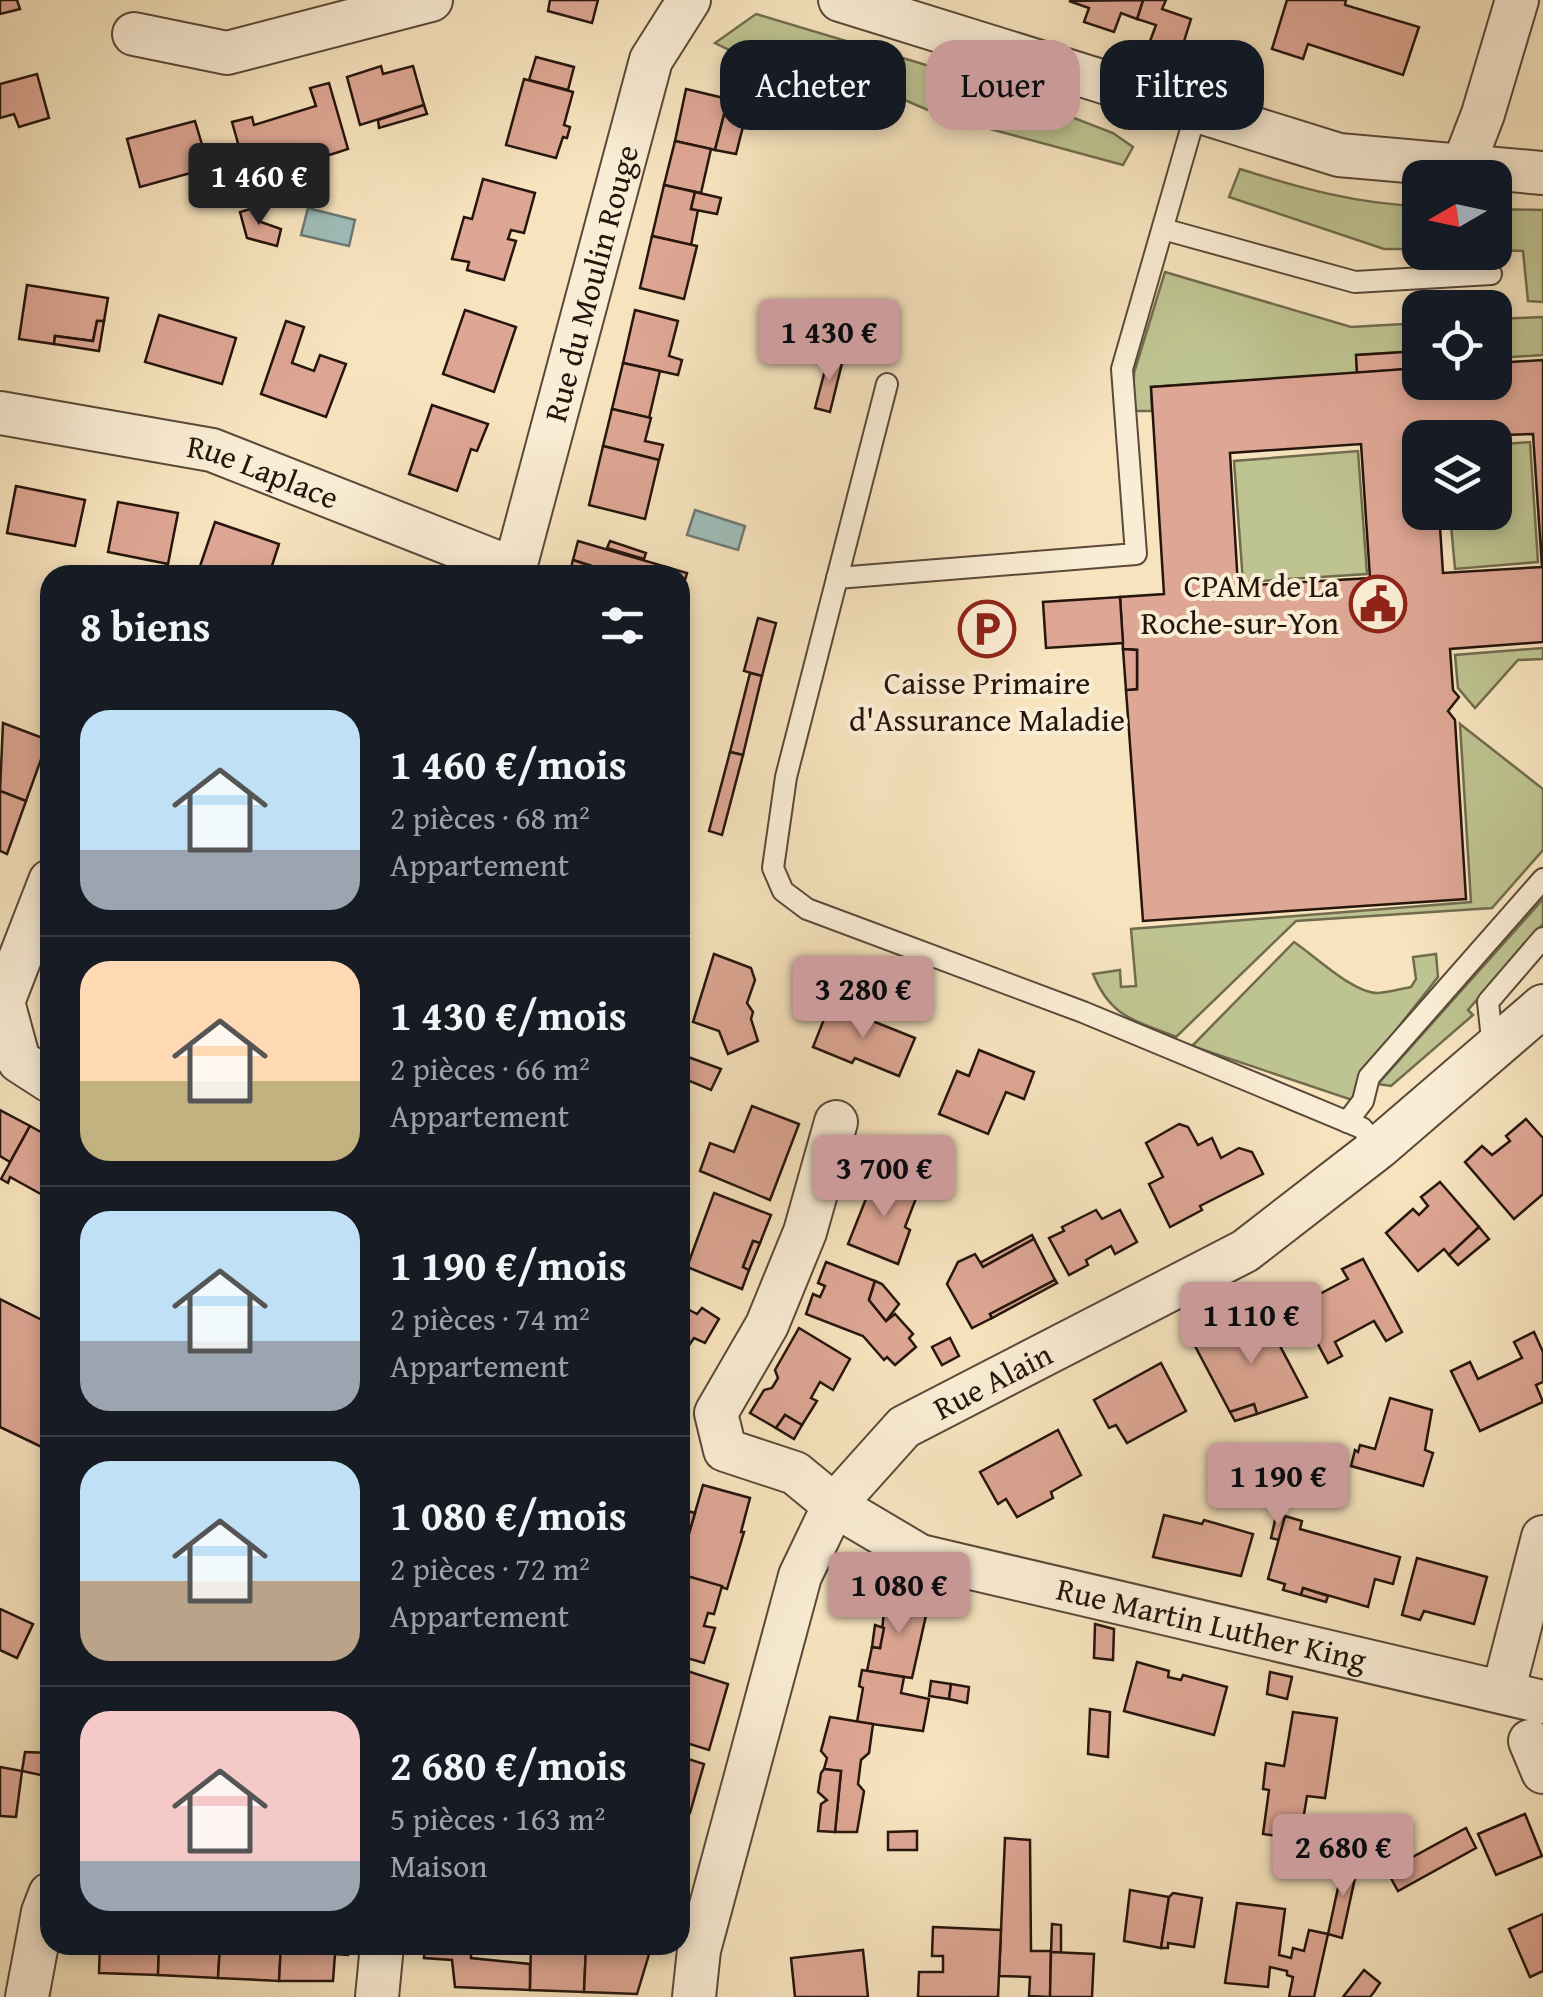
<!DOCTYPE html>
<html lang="fr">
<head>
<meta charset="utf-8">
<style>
	body { margin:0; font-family:"Gentium Book Plus",serif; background:#20242c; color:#f1f3f6; height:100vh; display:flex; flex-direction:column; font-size:38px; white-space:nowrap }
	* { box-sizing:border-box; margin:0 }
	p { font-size:32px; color:#9ea1a6 }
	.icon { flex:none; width:55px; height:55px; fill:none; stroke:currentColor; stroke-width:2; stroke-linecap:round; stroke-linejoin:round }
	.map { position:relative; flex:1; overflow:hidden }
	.sheet { position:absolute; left:40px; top:565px; width:650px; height:1390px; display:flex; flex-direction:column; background:#171b24; border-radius:30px; box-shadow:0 5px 15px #0003 }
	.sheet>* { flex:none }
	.top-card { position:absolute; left:720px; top:40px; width:672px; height:90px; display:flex; gap:20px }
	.needle { width:65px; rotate:261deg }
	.controls { position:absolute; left:1402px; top:160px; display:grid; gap:20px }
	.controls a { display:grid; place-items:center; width:110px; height:110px; border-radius:20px; background:#171b24; box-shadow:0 5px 15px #0003; font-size:50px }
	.price { position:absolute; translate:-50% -85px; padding:0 22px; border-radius:10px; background:#c59692; color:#111; font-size:32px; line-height:65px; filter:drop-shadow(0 2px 5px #0008) }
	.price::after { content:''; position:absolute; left:50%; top:60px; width:30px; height:22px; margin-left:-15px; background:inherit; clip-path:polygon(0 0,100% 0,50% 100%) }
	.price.selected { background:#222; color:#fff }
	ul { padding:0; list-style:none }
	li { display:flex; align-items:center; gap:30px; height:250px; padding:0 40px }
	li+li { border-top:2px solid #363941 }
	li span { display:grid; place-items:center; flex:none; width:280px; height:200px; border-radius:30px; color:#555 }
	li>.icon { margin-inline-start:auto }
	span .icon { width:120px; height:120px; fill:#fffc; stroke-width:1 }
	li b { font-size:42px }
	h2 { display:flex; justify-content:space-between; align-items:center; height:120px; padding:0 40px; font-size:42px }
	.pill { padding:0 35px; border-radius:30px; background:#171b24; box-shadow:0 5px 15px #0003; font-size:35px; line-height:90px }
	.pill.selected { background:#c59692; color:#111 }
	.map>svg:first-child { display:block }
	.green { fill:#bec491; stroke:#726c4e; stroke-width:2.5 }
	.water { fill:#9fbdb9; stroke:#6e7a74; stroke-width:2.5 }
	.building { fill:#dea795; stroke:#25150c; stroke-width:2.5; fill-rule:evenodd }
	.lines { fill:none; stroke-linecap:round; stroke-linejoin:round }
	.service-casing { stroke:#5a4939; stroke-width:24 }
	.minor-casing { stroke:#5a4939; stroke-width:46 }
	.service { stroke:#faedd5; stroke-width:20 }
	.minor { stroke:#faedd5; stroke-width:42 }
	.labels { text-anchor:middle; stroke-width:8; stroke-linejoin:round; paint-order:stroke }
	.street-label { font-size:32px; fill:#25150c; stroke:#faedd5 }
	.poi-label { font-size:32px; fill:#25150c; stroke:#faedd5; text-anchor:end }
</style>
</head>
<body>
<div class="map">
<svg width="1543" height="1997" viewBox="0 0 1543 1997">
	<rect width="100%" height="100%" fill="#f7e4bf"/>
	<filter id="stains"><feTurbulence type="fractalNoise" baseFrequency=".002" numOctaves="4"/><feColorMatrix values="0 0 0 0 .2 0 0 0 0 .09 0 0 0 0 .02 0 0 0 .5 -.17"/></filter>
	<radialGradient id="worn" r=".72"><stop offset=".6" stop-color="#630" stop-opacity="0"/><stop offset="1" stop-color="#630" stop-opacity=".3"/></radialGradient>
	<g class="green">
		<polygon points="756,14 976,80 1113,133 1133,147 1123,165 942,116 879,89 837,103 715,43"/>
		<path d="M1240,169C1300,188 1357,204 1420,206V249H1384L1229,197Z"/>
		<polygon points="1495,209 1543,210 1543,302 1528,301 1523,251 1495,250"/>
		<polygon points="1165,272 1351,327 1420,323 1420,351 1356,355 1357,373 1151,387 1152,411 1133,411 1134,373"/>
		<polygon points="1543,317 1543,355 1495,358 1495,319"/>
		<polygon points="1530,442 1538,562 1455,569 1450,513 1495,512 1495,445"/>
		<polygon points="1358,451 1367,574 1243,582 1234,461"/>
		<polygon points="1543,648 1543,659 1518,660 1475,708 1458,688 1455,655"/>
		<path d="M1460,724L1543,789V850L1492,908L1296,921L1176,1037C1135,1020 1111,1018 1093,974L1120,970L1121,987L1136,986L1131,929L1471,902Z"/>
		<polygon points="1543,899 1543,924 1468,1010 1473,1015 1391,1086 1378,1084"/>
		<path d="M1294,942C1315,956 1354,994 1378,993C1389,992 1400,989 1411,987L1416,979L1413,957L1436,954L1438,977L1359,1077L1352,1100L1192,1046Z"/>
	</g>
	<g class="water">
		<polygon points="308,208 355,220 349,246 301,235"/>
		<polygon points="695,510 745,526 738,550 687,535"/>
	</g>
	<g class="building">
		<polygon points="0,0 17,0 20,9 0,14"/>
		<polygon points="550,0 598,0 592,23 548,11"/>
		<polygon points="1143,0 1166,0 1162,9 1191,19 1180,54 1149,44 1156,25 1137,19"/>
		<polygon points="1143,0 1137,19 1121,13 1114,32 1084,22 1089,8 1069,1"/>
		<polygon points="1287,0 1346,0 1345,5 1419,27 1403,75 1308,44 1303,59 1272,49"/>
		<polygon points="536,57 574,67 568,90 529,80"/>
		<polygon points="381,66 383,74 413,66 424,105 360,125 347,77"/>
		<polygon points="37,74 49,118 19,127 14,114 0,118 0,84"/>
		<polygon points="524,79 573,92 564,125 570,127 567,138 563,137 556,158 506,145"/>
		<polygon points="329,83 348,149 268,175 272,188 252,193 232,122 252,117 254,125 316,106 310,88"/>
		<polygon points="686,89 728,99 715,150 675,141"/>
		<polygon points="728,99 749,103 736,154 715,150"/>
		<polygon points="424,105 427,114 379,128 378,120"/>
		<polygon points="195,121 209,168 140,187 127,139"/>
		<polygon points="675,141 711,149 701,193 664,185"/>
		<polygon points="483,179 535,193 524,233 511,230 508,239 516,241 504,280 467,270 469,262 452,259 464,217 472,219"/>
		<polygon points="664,185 695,192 691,209 698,210 691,245 652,236"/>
		<polygon points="695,192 721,198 717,214 691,209"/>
		<polygon points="257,207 261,222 281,229 277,246 247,238 240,212"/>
		<polygon points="652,236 697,246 684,299 640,288"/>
		<polygon points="27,285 108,298 104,321 97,321 93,341 55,336 54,344 19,339"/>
		<polygon points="465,310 516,327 494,392 443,374"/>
		<polygon points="635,310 678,321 669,356 682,360 678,375 623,363"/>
		<polygon points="159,315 236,338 222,384 145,362"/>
		<polygon points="97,321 104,321 99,351 54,344 55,336 93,341"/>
		<polygon points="286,321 304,327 292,363 314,371 320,355 346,364 326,417 261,394"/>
		<polygon points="1420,351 1420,368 1357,373 1356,355"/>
		<polygon points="829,355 843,359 830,412 815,408"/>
		<path d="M1543,360V642L1450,649L1453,690L1459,697L1448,711L1455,720L1466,899L1143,921L1126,690L1137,689V650L1123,649L1120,597L1164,594L1151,387L1420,368V382H1495V363ZM1533,434L1542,567L1443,573L1439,512H1420V438ZM1361,444L1370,578L1238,586L1230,453Z"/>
		<polygon points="623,363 660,371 649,418 612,409"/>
		<polygon points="432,405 488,424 477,451 471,449 457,491 409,474"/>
		<polygon points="612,409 651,418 645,441 663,445 659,460 603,446"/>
		<polygon points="603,446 659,460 645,519 589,505"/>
		<polygon points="16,486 85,500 75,546 7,533"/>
		<polygon points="118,502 178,513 168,564 108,552"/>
		<polygon points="215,522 279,544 269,575 237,575 225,571 224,575 197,575"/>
		<polygon points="578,541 687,573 681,594 680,575 620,575 573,560"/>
		<polygon points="610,541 646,553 644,559 607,548"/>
		<polygon points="573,560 615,574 615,575 569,575"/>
		<polygon points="1120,597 1123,643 1046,648 1043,602"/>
		<polygon points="758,618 776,623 762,676 744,671"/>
		<polygon points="1123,649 1137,650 1137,689 1126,690"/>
		<polygon points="750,673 762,676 743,755 730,752"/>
		<polygon points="3,723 48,740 26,801 0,791"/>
		<polygon points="730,752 743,755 722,835 709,831"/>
		<polygon points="0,791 26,801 7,854 0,851"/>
		<polygon points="714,954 751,968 755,980 747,1003 753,1012 751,1019 758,1041 728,1054 719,1031 693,1022"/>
		<polygon points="830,1004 915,1038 899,1076 855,1058 852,1063 813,1047"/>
		<polygon points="979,1050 1034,1072 1024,1099 1006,1092 988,1134 939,1114 957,1071 969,1076"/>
		<polygon points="680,1054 721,1069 711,1090 680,1077"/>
		<polygon points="752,1106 799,1124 770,1200 700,1171 710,1143 734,1152"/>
		<polygon points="0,1110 30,1126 10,1162 0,1156"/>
		<polygon points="1526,1119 1543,1138 1543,1194 1514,1219 1465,1162 1482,1146 1492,1155 1510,1141 1506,1136"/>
		<polygon points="1179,1124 1188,1127 1198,1145 1212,1138 1221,1158 1239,1148 1252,1152 1263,1174 1200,1206 1202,1210 1170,1227 1149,1184 1163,1177 1146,1143"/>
		<polygon points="30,1126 50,1137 48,1198 10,1177 8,1183 1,1179"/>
		<polygon points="875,1176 918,1193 905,1227 910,1230 898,1264 848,1244"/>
		<polygon points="1440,1182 1479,1227 1449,1255 1444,1249 1418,1271 1386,1233 1413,1209 1419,1215 1428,1206 1421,1197"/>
		<polygon points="714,1193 771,1215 760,1243 753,1241 743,1267 749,1270 742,1289 687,1267"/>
		<polygon points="1096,1210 1102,1219 1120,1210 1137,1242 1115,1254 1111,1246 1086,1260 1088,1265 1069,1275 1049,1238 1064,1231 1062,1227"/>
		<polygon points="1479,1227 1489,1239 1458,1265 1449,1255"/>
		<polygon points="1032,1235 1034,1239 983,1267 980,1263"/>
		<polygon points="1034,1239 1055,1280 990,1314 992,1318 972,1328 947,1284 958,1262 975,1254 983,1267"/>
		<polygon points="753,1241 760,1243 749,1270 743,1267"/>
		<polygon points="1363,1259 1402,1332 1386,1341 1374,1321 1335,1342 1342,1356 1328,1363 1295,1301 1308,1293 1312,1298 1348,1279 1342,1269"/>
		<polygon points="826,1262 875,1281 869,1300 886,1321 895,1314 913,1334 909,1338 916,1347 895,1365 887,1357 884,1360 863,1336 806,1314 813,1294 820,1297 825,1286 818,1283"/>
		<polygon points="1055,1280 1057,1283 992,1318 990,1314"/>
		<polygon points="875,1281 882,1284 899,1304 886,1321 869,1300"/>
		<polygon points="0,1299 50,1324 50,1451 0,1427"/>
		<polygon points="680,1305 697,1314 702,1308 719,1319 705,1343 694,1338 683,1354 687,1357 680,1371"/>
		<polygon points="1261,1310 1307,1397 1257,1414 1254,1404 1230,1412 1195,1346"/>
		<polygon points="799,1328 850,1359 833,1390 820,1382 811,1398 817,1401 802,1425 785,1415 776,1428 750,1413 764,1390 772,1388 778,1378 775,1370"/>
		<polygon points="1534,1332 1543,1352 1543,1382 1536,1385 1543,1402 1480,1431 1451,1371 1470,1362 1478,1379 1522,1358 1514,1342"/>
		<polygon points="950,1338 959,1356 942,1365 932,1347"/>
		<polygon points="1161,1363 1186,1411 1127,1443 1116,1425 1109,1428 1094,1400"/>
		<polygon points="1390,1398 1432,1410 1425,1450 1433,1453 1423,1486 1351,1466 1355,1450 1358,1452 1360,1445 1375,1449"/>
		<polygon points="1254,1404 1257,1414 1235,1421 1230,1412"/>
		<polygon points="785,1415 802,1425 794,1439 776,1428"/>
		<polygon points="1058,1430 1081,1475 1051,1492 1053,1498 1017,1517 1006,1499 998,1504 980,1472"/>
		<polygon points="703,1485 750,1498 741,1532 744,1532 727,1589 680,1574 680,1538 687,1540"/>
		<polygon points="680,1509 695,1513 687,1540 680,1538"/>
		<polygon points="1164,1515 1202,1524 1204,1520 1253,1534 1241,1576 1153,1557"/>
		<polygon points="1276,1516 1285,1518 1279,1540 1271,1538"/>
		<polygon points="1285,1516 1302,1521 1300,1529 1400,1557 1393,1584 1375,1579 1368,1607 1303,1588 1301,1595 1283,1590 1285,1584 1268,1579"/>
		<polygon points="1417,1558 1487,1577 1474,1624 1424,1611 1420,1620 1402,1615"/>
		<polygon points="680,1574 722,1586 714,1614 708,1613 704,1626 715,1628 704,1663 680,1656"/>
		<polygon points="1303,1588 1328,1596 1326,1602 1301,1595"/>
		<polygon points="886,1594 929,1602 912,1678 867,1671 872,1647 880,1648"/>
		<polygon points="0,1609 33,1624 17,1658 0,1650"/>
		<polygon points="1095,1624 1114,1629 1113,1660 1094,1658"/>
		<polygon points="875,1625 884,1628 880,1648 872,1647"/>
		<polygon points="1137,1662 1169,1671 1168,1677 1181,1680 1183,1675 1227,1687 1214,1735 1124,1711"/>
		<polygon points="684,1670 728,1684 709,1750 680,1741 680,1684"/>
		<polygon points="862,1670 904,1677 901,1693 929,1699 923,1731 857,1722 863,1688 859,1686"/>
		<polygon points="1270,1672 1292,1677 1287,1699 1267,1694"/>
		<polygon points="931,1681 951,1684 949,1699 929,1696"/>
		<polygon points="951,1684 969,1687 967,1703 949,1699"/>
		<polygon points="1090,1709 1110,1712 1108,1757 1088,1754"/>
		<polygon points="1293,1712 1337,1718 1325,1798 1307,1796 1300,1839 1263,1834 1269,1790 1263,1789 1266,1763 1284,1766"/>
		<polygon points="830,1717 873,1724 869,1753 861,1760 858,1784 864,1791 857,1832 835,1832 841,1771 824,1769 827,1758 821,1751"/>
		<polygon points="25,1752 50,1753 50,1777 22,1771"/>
		<polygon points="682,1757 704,1764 690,1813 680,1810"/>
		<polygon points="0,1767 22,1771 16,1817 0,1816"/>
		<polygon points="824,1769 841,1771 835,1832 818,1831 821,1804 827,1800 818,1792 821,1773"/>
		<polygon points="1525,1814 1542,1856 1496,1875 1478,1834"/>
		<polygon points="1466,1828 1476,1848 1398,1891 1387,1871"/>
		<polygon points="917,1831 917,1850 888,1850 888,1832"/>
		<polygon points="1005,1838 1030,1840 1031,1951 1051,1951 1050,1997 1029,1996 1030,1977 999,1976"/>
		<polygon points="1344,1860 1358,1864 1342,1938 1328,1934"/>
		<polygon points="1130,1890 1169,1897 1161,1948 1124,1941"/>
		<polygon points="1173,1893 1202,1898 1194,1947 1168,1943 1168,1948 1161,1948 1169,1897"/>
		<polygon points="1237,1903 1285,1909 1279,1955 1291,1958 1293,1948 1304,1951 1309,1930 1328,1934 1314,1997 1289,1997 1293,1977 1287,1975 1287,1971 1270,1967 1268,1987 1225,1983"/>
		<polygon points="1543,1914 1543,1971 1530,1977 1509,1929"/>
		<polygon points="1052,1924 1061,1925 1061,1953 1051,1952"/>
		<polygon points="933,1927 1001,1930 998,1997 918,1997 919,1972 943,1972 943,1956 932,1956"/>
		<polygon points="100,1945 159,1945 158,1975 99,1973"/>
		<polygon points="159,1945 220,1945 218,1978 158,1975"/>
		<polygon points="220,1945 281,1945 279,1981 218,1978"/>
		<polygon points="281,1945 355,1945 348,1955 335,1954 333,1981 279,1981"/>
		<polygon points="425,1945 471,1945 471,1958 530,1964 530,1990 455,1987 452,1960 424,1958"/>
		<polygon points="531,1945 586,1947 584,1992 530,1990"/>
		<polygon points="586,1947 650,1951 637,1994 584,1992"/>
		<polygon points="863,1950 868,1997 795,1997 791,1958"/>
		<polygon points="1051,1952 1094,1954 1092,1997 1050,1997"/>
		<polygon points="1364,1970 1380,1983 1374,1992 1370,1997 1343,1997"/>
	</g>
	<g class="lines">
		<g class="service-casing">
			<g id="service">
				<polyline points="1163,229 1355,282 1491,274"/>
				<polyline points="887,384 786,777 773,868 783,891 807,909 1083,1012 1362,1128 1378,1148"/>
				<polyline points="837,578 1136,554 1122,369 1196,112"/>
				<polyline points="1493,1049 1488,1002 1543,938"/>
				<polyline points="1347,1122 1363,1101 1369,1077 1543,879"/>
			</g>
		</g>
		<g class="minor-casing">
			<g id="minor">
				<polyline points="840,0 1339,155 1543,173"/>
				<polyline points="134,34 227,53 431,0"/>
				<polyline points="1463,166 1483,114 1517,0"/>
				<path id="s1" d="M0,413L212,450L514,569"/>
				<path id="s2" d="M513,575L651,60L689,0"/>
				<polyline points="50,881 3,1002 19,1061 50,1081"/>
				<path id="s3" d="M836,1122L805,1232L767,1325L716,1413L725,1450L795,1473L834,1505L920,1556L1543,1702"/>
				<polyline points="1503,1692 1543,1537"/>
				<polyline points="1530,1741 1543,1772"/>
				<polyline points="27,1997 43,1912 50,1894"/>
				<polyline points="377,1997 382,1945"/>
				<path id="s4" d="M694,1997L699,1950L800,1576L834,1505L904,1427L1245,1251L1378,1148L1543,1006"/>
			</g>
		</g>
		<use href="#service" class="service"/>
		<use href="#minor" class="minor"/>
	</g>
	<defs>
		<g id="civic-ring" transform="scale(2.875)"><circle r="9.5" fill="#faedd5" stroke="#8f2418" stroke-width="1.5"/><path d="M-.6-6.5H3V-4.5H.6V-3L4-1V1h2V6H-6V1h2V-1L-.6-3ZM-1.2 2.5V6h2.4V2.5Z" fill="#8f2418"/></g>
		<g id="parking-ring" transform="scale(2.875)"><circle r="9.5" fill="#faedd5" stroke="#8f2418" stroke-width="1.5"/><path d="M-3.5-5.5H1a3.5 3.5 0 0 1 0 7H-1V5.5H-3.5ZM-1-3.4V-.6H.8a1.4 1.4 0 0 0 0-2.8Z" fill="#8f2418"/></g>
	</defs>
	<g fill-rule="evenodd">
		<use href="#civic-ring" x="1378" y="604"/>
		<use href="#parking-ring" x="987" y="629"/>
	</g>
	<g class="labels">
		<g class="street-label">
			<text dy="11" stroke="none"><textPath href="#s2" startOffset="302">Rue du Moulin Rouge</textPath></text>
			<text dy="11" stroke="none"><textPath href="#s1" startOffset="270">Rue Laplace</textPath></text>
			<text dy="11" stroke="none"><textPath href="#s4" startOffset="718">Rue Alain</textPath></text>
			<text dy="11" stroke="none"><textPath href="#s3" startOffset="878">Rue Martin Luther King</textPath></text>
		</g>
		<g class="poi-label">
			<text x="1339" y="597">CPAM de La<tspan x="1339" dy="37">Roche-sur-Yon</tspan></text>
			<text x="987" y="694" text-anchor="middle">Caisse Primaire<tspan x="987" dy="37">d'Assurance Maladie</tspan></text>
		</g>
	</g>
	<rect width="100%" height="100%" filter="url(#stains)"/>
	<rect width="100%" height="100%" fill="url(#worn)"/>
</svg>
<div class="controls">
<a><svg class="needle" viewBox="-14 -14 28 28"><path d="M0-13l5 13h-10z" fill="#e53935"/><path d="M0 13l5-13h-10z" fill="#9ea1a6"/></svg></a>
<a><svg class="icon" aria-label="locate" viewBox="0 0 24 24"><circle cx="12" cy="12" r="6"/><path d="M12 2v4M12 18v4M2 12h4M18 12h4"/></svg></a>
<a><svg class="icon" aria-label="layers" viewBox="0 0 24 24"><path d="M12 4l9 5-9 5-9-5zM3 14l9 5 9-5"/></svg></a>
</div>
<b class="price selected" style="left:259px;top:228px">1 460 €</b>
<b class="price" style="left:829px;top:384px">1 430 €</b>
<b class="price" style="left:863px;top:1041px">3 280 €</b>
<b class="price" style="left:884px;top:1220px">3 700 €</b>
<b class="price" style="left:1251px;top:1367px">1 110 €</b>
<b class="price" style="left:1278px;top:1528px">1 190 €</b>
<b class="price" style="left:899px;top:1637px">1 080 €</b>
<b class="price" style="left:1343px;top:1899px">2 680 €</b>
<div class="top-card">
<a class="pill">Acheter</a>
<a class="pill selected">Louer</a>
<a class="pill">Filtres</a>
</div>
<section class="sheet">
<h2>8 biens<svg class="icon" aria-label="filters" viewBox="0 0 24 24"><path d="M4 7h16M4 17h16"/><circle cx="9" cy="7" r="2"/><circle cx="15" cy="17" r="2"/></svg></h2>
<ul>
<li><span style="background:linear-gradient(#bfe0f5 70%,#9aa5b1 0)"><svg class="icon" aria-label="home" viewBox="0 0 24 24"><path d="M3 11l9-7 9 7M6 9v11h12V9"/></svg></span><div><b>1 460 €/mois</b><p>2 pièces · 68 m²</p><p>Appartement</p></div></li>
<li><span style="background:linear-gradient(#ffd9b3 60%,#c2b280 0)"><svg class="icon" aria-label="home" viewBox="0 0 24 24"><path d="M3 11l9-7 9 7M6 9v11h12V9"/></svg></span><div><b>1 430 €/mois</b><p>2 pièces · 66 m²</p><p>Appartement</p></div></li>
<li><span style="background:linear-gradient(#bfe0f5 65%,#9aa5b1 0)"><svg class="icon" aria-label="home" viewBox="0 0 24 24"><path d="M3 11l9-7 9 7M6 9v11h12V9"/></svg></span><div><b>1 190 €/mois</b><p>2 pièces · 74 m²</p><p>Appartement</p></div></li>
<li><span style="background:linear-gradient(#bfe0f5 60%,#b9a48a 0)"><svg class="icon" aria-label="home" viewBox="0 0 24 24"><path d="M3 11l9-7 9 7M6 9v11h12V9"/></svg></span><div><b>1 080 €/mois</b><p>2 pièces · 72 m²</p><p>Appartement</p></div></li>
<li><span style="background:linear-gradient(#f6c9c9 75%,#9aa5b1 0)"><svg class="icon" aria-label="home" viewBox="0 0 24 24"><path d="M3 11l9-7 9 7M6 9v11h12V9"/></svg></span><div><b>2 680 €/mois</b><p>5 pièces · 163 m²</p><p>Maison</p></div></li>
</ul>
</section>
</div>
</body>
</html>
